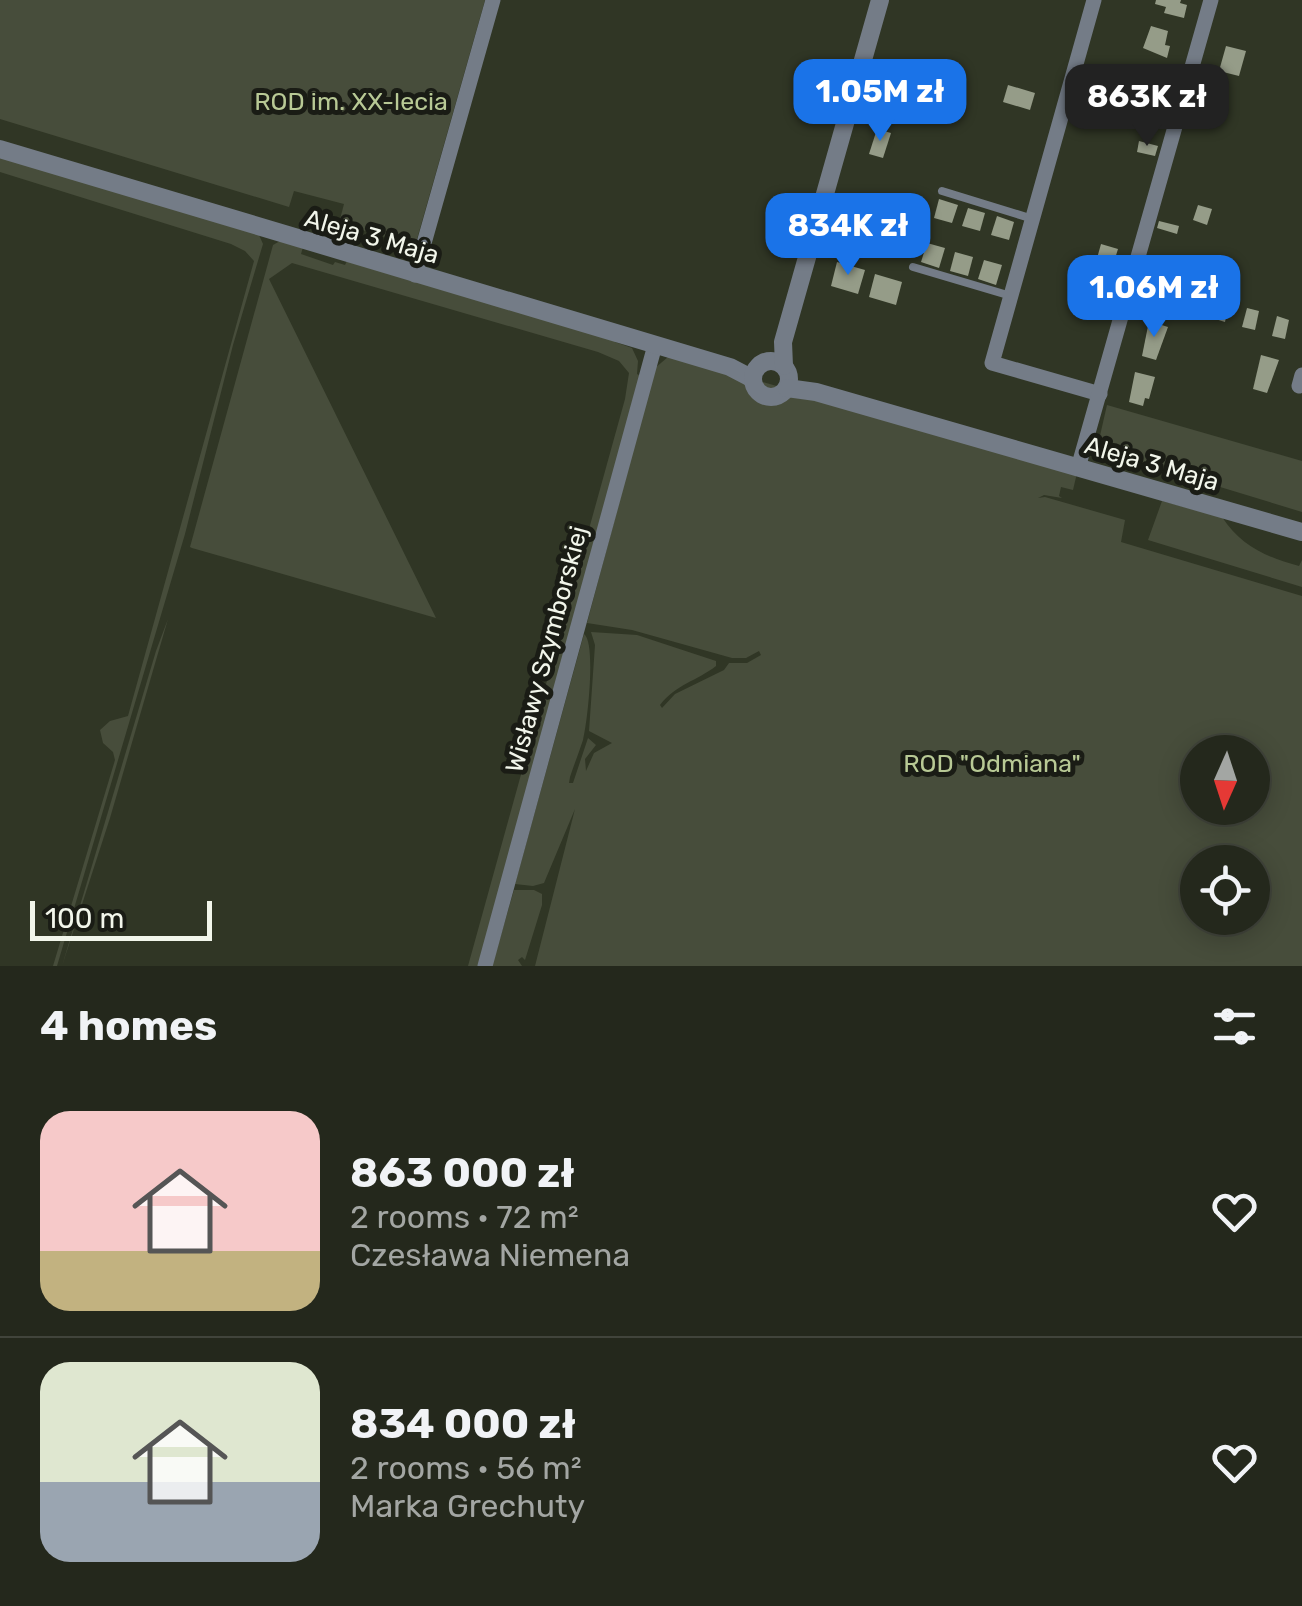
<!DOCTYPE html>
<html lang="en">
<head>
<meta charset="utf-8">
<style>
	body { margin:0; font-family:Rubik,sans-serif; background:#303429; color:#f1f3f6; height:100vh; display:flex; flex-direction:column; font-size:38px; white-space:nowrap }
	* { box-sizing:border-box; margin:0 }
	p { font-size:32px; color:#a3a6a3 }
	.icon { flex:none; width:55px; height:55px; fill:none; stroke:currentColor; stroke-width:2; stroke-linecap:round; stroke-linejoin:round }
	.map { position:relative; height:966px; overflow:hidden }
	.sheet { display:flex; flex-direction:column; background:#24281c; flex:1 }
	.sheet>* { flex:none }
	.needle { width:65px; rotate:183deg }
	.fabs { position:absolute; left:1180px; top:735px; display:grid; gap:20px }
	.fabs a { display:grid; place-items:center; width:90px; height:90px; border-radius:50%; background:#24281c; box-shadow:0 5px 25px #0003,0 0 0 2px #41443b; font-size:50px }
	.scale { position:absolute; left:30px; bottom:25px; width:182px; box-sizing:border-box; padding-left:10px; border:5px solid #f2f6eb; border-top:0; font-size:28px; line-height:35px; white-space:nowrap; color:#f2f6eb; -webkit-text-stroke:8px #1a1c15; paint-order:stroke }
	.price { position:absolute; translate:-50% -85px; padding:0 22px; border-radius:20px; background:#1a73e8; color:#fff; font-size:32px; line-height:65px; filter:drop-shadow(0 2px 5px #0008) }
	.price::after { content:''; position:absolute; left:50%; top:60px; width:30px; height:22px; margin-left:-15px; background:inherit; clip-path:polygon(0 0,100% 0,50% 100%) }
	.price.current { background:#222; color:#fff }
	ul { padding:0; list-style:none }
	li { display:flex; align-items:center; gap:30px; height:250px; padding:0 40px }
	li+li { border-top:2px solid #41443b }
	li span { display:grid; place-items:center; flex:none; width:280px; height:200px; border-radius:30px; color:#555 }
	li>.icon { margin-inline-start:auto }
	span .icon { width:120px; height:120px; fill:#fffc; stroke-width:1 }
	li b { font-size:42px }
	h2 { display:flex; justify-content:space-between; align-items:center; height:120px; padding:0 40px; font-size:42px }
	.map>svg:first-child { display:block }
	.green { fill:#474d3b; fill-rule:evenodd }
	.building { fill:#959c88 }
	.lines { fill:none; stroke-linecap:round; stroke-linejoin:round }
	.service { stroke:#747c87; stroke-width:8 }
	.minor { stroke:#747c87; stroke-width:15 }
	.tertiary { stroke:#747c87; stroke-width:18 }
	.labels { text-anchor:middle; stroke-width:10; stroke-linejoin:round; paint-order:stroke }
	.park-label { font-size:25px; fill:#b8c995; stroke:#1a1c15 }
	.street-label { font-size:25px; fill:#f2f6eb; stroke:#1a1c15 }
</style>
</head>
<body>
<div class="map">
<svg width="1302" height="966" viewBox="0 0 1302 966">
	<rect width="100%" height="100%" fill="#303625"/>
	<g class="green">
		<polygon points="0,0 485,0 415,246 339,223 344,204 294,191 289,207 0,119"/>
		<polygon points="0,156 259,235 263,244 233,345 185,534 57,966 53,966 115,760 113,752 103,743 100,730 110,721 128,716 254,261 245,251 231,244 0,172"/>
		<polygon points="280,241 303,247 301,254 333,265 335,262 345,265 347,261 616,339 615,342 632,348 638,361 637,374 641,376 478,966 468,966 625,399 629,373 619,361 598,352 292,263 269,279 436,618 192,548 190,547 273,245"/>
		<path d="M668,357L684,359L1077,473L1073,490L1061,487L1059,496L1062,498L1044,495L1038,498L1045,497L1125,520L1121,542L1302,596V966H535L575,809L544,883L533,886L515,884L584,634C596,642 588,720 583,740C579,752 574,765 570,777L569,783H573L588,738L596,745L585,759L586,771L594,753L612,743L589,731L595,645L591,632L637,635L716,661V666C697,681 676,684 660,705L662,708L675,694L724,670L729,663H747L761,655L759,651L746,658H732L632,630L587,623L655,368ZM1198,752H1252V808H1198ZM1198,862H1252V918H1198Z"/>
		<polygon points="1107,405 1302,461 1302,512 1105,452 1099,440"/>
		<path d="M1162,501L1222,517C1241,546 1266,557 1299,566L1302,560V587L1148,540Z"/>
		<polygon points="168,619 110,818 62,966 156,651"/>
		<polygon points="514,890 534,890 542,894 542,905 525,960 522,957 518,960 522,966 492,966"/>
	</g>
	<g class="building">
		<polygon points="1156,0 1181,0 1180,3 1187,5 1184,18 1164,13 1166,7 1155,4"/>
		<polygon points="1151,26 1168,31 1165,45 1170,46 1167,58 1143,48"/>
		<polygon points="1226,46 1246,51 1239,76 1219,71"/>
		<polygon points="1008,85 1035,93 1030,110 1003,102"/>
		<polygon points="877,129 891,133 883,158 869,154"/>
		<polygon points="1139,141 1158,146 1155,156 1137,152"/>
		<polygon points="939,199 958,205 952,223 934,218"/>
		<polygon points="1198,205 1212,209 1207,225 1193,220"/>
		<polygon points="968,208 985,213 980,231 962,226"/>
		<polygon points="997,216 1014,222 1009,240 991,235"/>
		<polygon points="1159,221 1179,226 1177,234 1157,228"/>
		<polygon points="927,243 945,248 939,268 921,262"/>
		<polygon points="1101,244 1118,249 1108,281 1092,276"/>
		<polygon points="955,252 973,257 968,276 950,271"/>
		<polygon points="984,260 1002,265 996,285 978,279"/>
		<polygon points="837,262 865,270 858,294 831,286"/>
		<polygon points="875,274 902,282 896,305 869,297"/>
		<polygon points="1156,281 1168,284 1165,304 1151,300"/>
		<polygon points="1187,290 1199,293 1195,313 1182,309"/>
		<polygon points="1217,299 1229,302 1225,322 1212,318"/>
		<polygon points="1247,308 1259,311 1255,330 1242,327"/>
		<polygon points="1277,316 1289,320 1285,339 1272,336"/>
		<polygon points="1149,321 1168,327 1156,360 1142,356"/>
		<polygon points="1261,355 1279,360 1267,393 1253,389"/>
		<polygon points="1135,372 1155,377 1149,399 1145,398 1143,406 1129,402"/>
	</g>
	<g class="lines">
		<g class="service">
			<polyline points="942,191 1033,219"/>
			<polyline points="913,267 1011,296"/>
		</g>
		<g class="minor">
			<polyline points="1094,0 992,363 1100,394"/>
			<polyline points="415,275 493,0"/>
			<polyline points="1299,386 1302,375"/>
			<polyline points="1078,468 1211,0"/>
			<polyline points="485,966 655,345"/>
		</g>
		<g class="tertiary">
			<polyline points="0,149 730,367 753,379"/>
			<circle cx="771" cy="379" r="18"/>
			<polyline points="784,366 783,342 880,0"/>
			<polyline points="787,388 816,392 1302,532"/>
		</g>
	</g>
	<g class="labels">
		<g class="park-label">
			<text x="351" y="110">ROD im. XX-lecia</text>
			<text x="992" y="772">ROD "Odmiana"</text>
		</g>
		<g class="street-label">
			<text transform="translate(372 236) rotate(16)" y="9">Aleja 3 Maja</text>
			<text transform="translate(1152 463) rotate(16)" y="9">Aleja 3 Maja</text>
			<text transform="translate(546 649) rotate(-75)" y="9">Wisławy Szymborskiej</text>
		</g>
	</g>
</svg>
<div class="fabs">
<a><svg class="needle" viewBox="-14 -14 28 28"><path d="M0-13l5 13h-10z" fill="#e53935"/><path d="M0 13l5-13h-10z" fill="#a3a6a3"/></svg></a>
<a><svg class="icon" aria-label="locate" viewBox="0 0 24 24"><circle cx="12" cy="12" r="6"/><path d="M12 2v4M12 18v4M2 12h4M18 12h4"/></svg></a>
</div>
<div class="scale">100 m</div>
<b class="price" style="left:880px;top:144px">1.05M zł</b>
<b class="price current" style="left:1147px;top:149px">863K zł</b>
<b class="price" style="left:848px;top:278px">834K zł</b>
<b class="price" style="left:1154px;top:340px">1.06M zł</b>
</div>
<section class="sheet">
<h2>4 homes<svg class="icon" aria-label="filters" viewBox="0 0 24 24"><path d="M4 7h16M4 17h16"/><circle cx="9" cy="7" r="2"/><circle cx="15" cy="17" r="2"/></svg></h2>
<ul>
<li><span style="background:linear-gradient(#f6c9c9 70%,#c2b280 0)"><svg class="icon" aria-label="home" viewBox="0 0 24 24"><path d="M3 11l9-7 9 7M6 9v11h12V9"/></svg></span><div><b>863 000 zł</b><p>2 rooms · 72 m²</p><p>Czesława Niemena</p></div><svg class="icon" aria-label="heart" viewBox="0 0 24 24"><path d="M12 20l-8-8c-3-5 5-10 8-4 3-6 11-1 8 4z"/></svg></li>
<li><span style="background:linear-gradient(#dfe7d0 60%,#9aa5b1 0)"><svg class="icon" aria-label="home" viewBox="0 0 24 24"><path d="M3 11l9-7 9 7M6 9v11h12V9"/></svg></span><div><b>834 000 zł</b><p>2 rooms · 56 m²</p><p>Marka Grechuty</p></div><svg class="icon" aria-label="heart" viewBox="0 0 24 24"><path d="M12 20l-8-8c-3-5 5-10 8-4 3-6 11-1 8 4z"/></svg></li>
</ul>
</section>
</body>
</html>
